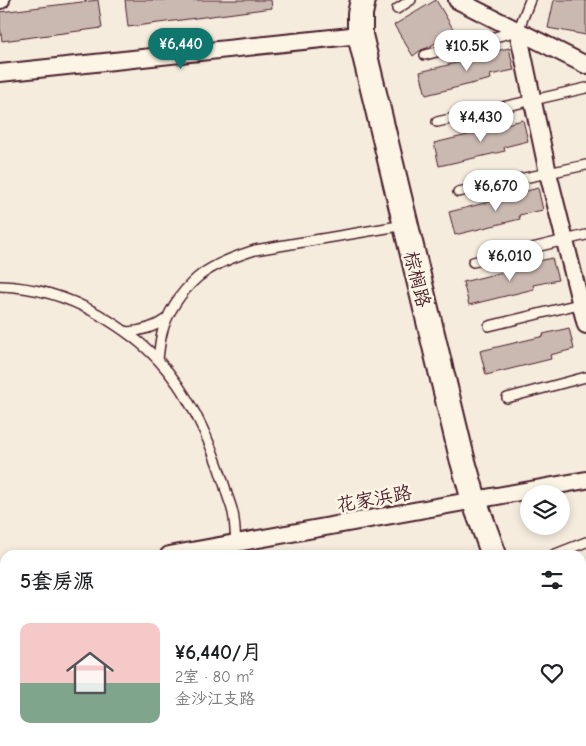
<!DOCTYPE html>
<html lang="zh">
<head>
<meta charset="utf-8">
<style>
	body { margin:0; font-family:"Comic Neue","LXGW WenKai TC",sans-serif; background:#f2f2f2; color:#202124; height:100vh; display:flex; flex-direction:column; font-size:19px; white-space:nowrap }
	* { box-sizing:border-box; margin:0 }
	p { font-size:16px; color:#757577 }
	.icon { flex:none; width:28px; height:28px; fill:none; stroke:currentColor; stroke-width:2; stroke-linecap:round; stroke-linejoin:round }
	.map { position:relative; flex:1; overflow:hidden }
	.drawer { position:absolute; left:0px; top:550px; width:586px; height:196px; display:flex; flex-direction:column; background:#fff; border-radius:15px 15px 0 0; box-shadow:0 2px 8px #0003 }
	.drawer>* { flex:none }
	.fabs { position:absolute; left:520px; top:485px; display:grid; gap:10px }
	.fabs a { display:grid; place-items:center; width:50px; height:50px; border-radius:50%; background:#fff; box-shadow:0 2px 8px #0003; font-size:25px }
	.price { position:absolute; translate:-50% -42px; padding:0 11px; border-radius:18px; background:#fff; color:#222; font-size:16px; line-height:32px; filter:drop-shadow(0 1px 2px #0008) }
	.price::after { content:''; position:absolute; left:50%; top:30px; width:15px; height:11px; margin-left:-8px; background:inherit; clip-path:polygon(0 0,100% 0,50% 100%) }
	.price.active { background:#0f766e; color:#fff }
	ul { padding:0; list-style:none }
	li { display:flex; align-items:center; gap:15px; height:125px; padding:0 20px }
	li+li { border-top:1px solid #e0e0e0 }
	li span { display:grid; place-items:center; flex:none; width:140px; height:100px; border-radius:10px; color:#555 }
	li>.icon { margin-inline-start:auto }
	span .icon { width:60px; height:60px; fill:#fffc; stroke-width:1 }
	li b { font-size:21px }
	h2 { display:flex; justify-content:space-between; align-items:center; height:60px; padding:0 20px; font-size:21px }
	.map>svg:first-child { display:block }
	.built { fill:#e8ddd0 }
	.building { fill:#cab9b1; stroke:#4a1f2b }
	.lines { fill:none; stroke-linecap:round; stroke-linejoin:round }
	.lane-casing { stroke:#4a1f2b; stroke-width:12 }
	.street-casing { stroke:#4a1f2b; stroke-width:20 }
	.secondary-casing { stroke:#4a1f2b; stroke-width:28 }
	.lane { stroke:#fcf5e5; stroke-width:9 }
	.street { stroke:#fcf5e5; stroke-width:16 }
	.secondary { stroke:#fcf5e5; stroke-width:24 }
	.labels { text-anchor:middle; stroke-width:5; stroke-linejoin:round; paint-order:stroke }
	.street-label { font-size:19px; fill:#4a1f2b; stroke:#fcf5e5 }
</style>
</head>
<body>
<div class="map">
<svg width="586" height="746" viewBox="0 0 586 746">
	<rect width="100%" height="100%" fill="#f5ecde"/>
	<filter id="ink" filterUnits="userSpaceOnUse"><feTurbulence type="fractalNoise" baseFrequency=".02" numOctaves="2"/><feDisplacementMap in="SourceGraphic" scale="10" xChannelSelector="R" yChannelSelector="G"/><feConvolveMatrix kernelMatrix="1 2 1 2 8 2 1 2 1" color-interpolation-filters="sRGB"/></filter>
	<g filter="url(#ink)">
		<g class="built">
			<polygon points="5,624 5,705 0,679 0,633"/>
			<polygon points="12,741 275,741 273,746 13,746"/>
		</g>
		<g class="building">
			<polygon points="98,0 102,28 2,41 0,27 0,12"/>
			<polygon points="125,0 271,0 272,8 128,27"/>
			<polygon points="436,0 455,32 427,48 421,50 413,56 394,25"/>
			<polygon points="554,0 586,0 586,35 548,28"/>
			<polygon points="509,48 514,70 490,75 491,79 426,95 420,72 484,56 483,54"/>
			<polygon points="523,120 528,141 504,147 505,151 439,166 434,143 497,128 497,126"/>
			<polygon points="538,188 543,210 519,215 520,219 455,235 449,212 513,196 512,195"/>
			<polygon points="552,258 558,280 533,285 534,289 469,305 463,282 527,266 526,264"/>
			<polygon points="569,328 574,349 550,355 551,359 486,375 480,351 544,336 543,334"/>
		</g>
		<g class="lines">
			<g class="lane-casing">
				<g id="lane">
					<polyline points="397,9 411,0"/>
					<polyline points="425,55 518,31 530,0"/>
					<polyline points="437,122 586,88"/>
					<polyline points="458,192 586,165"/>
					<polyline points="473,262 586,235"/>
					<path d="M0,286C34,287 68,297 98,314C120,327 141,341 158,360C191,395 211,442 225,487C227,496 231,504 233,513C235,522 235,533 236,543"/>
					<polyline points="489,326 583,303"/>
					<path d="M127,332C142,331 154,328 166,319"/>
					<path d="M158,359C159,351 160,341 162,333C167,313 181,292 197,278C212,265 236,256 255,250L405,225"/>
					<polyline points="507,398 586,377"/>
					<polyline points="553,555 586,542"/>
					<polyline points="581,622 586,620"/>
				</g>
			</g>
			<g class="street-casing">
				<g id="street">
					<polyline points="0,0 1,0"/>
					<polyline points="457,0 586,65"/>
					<polyline points="518,31 548,173 586,325"/>
					<polyline points="0,73 360,35"/>
					<polyline points="169,555 586,480"/>
					<polyline points="0,585 5,584"/>
				</g>
			</g>
			<g class="secondary-casing">
				<g id="secondary">
					<polyline points="363,0 360,14 360,35 462,458 474,500 494,555"/>
					<polyline points="569,741 571,746"/>
				</g>
			</g>
			<use href="#lane" class="lane"/>
			<use href="#street" class="street"/>
			<use href="#secondary" class="secondary"/>
		</g>
	</g>
	<g class="labels">
		<g class="street-label">
			<text transform="translate(418 279) rotate(76)" y="7">棕榈路</text>
			<text transform="translate(374 498) rotate(-10)" y="7">花家浜路</text>
		</g>
	</g>
</svg>
<div class="fabs">
<a><svg class="icon" aria-label="layers" viewBox="0 0 24 24"><path d="M12 4l9 5-9 5-9-5zM3 14l9 5 9-5"/></svg></a>
</div>
<b class="price active" style="left:181px;top:70px">¥6,440</b>
<b class="price" style="left:467px;top:72px">¥10.5K</b>
<b class="price" style="left:481px;top:143px">¥4,430</b>
<b class="price" style="left:496px;top:212px">¥6,670</b>
<b class="price" style="left:510px;top:282px">¥6,010</b>
<section class="drawer">
<h2>5套房源<svg class="icon" aria-label="filters" viewBox="0 0 24 24"><path d="M4 7h16M4 17h16"/><circle cx="9" cy="7" r="2"/><circle cx="15" cy="17" r="2"/></svg></h2>
<ul>
<li><span style="background:linear-gradient(#f6c9c9 60%,#7fa58c 0)"><svg class="icon" aria-label="home" viewBox="0 0 24 24"><path d="M3 11l9-7 9 7M6 9v11h12V9"/></svg></span><div><b>¥6,440/月</b><p>2室 · 80 m²</p><p>金沙江支路</p></div><svg class="icon" aria-label="heart" viewBox="0 0 24 24"><path d="M12 20l-8-8c-3-5 5-10 8-4 3-6 11-1 8 4z"/></svg></li>
</ul>
</section>
</div>
</body>
</html>
